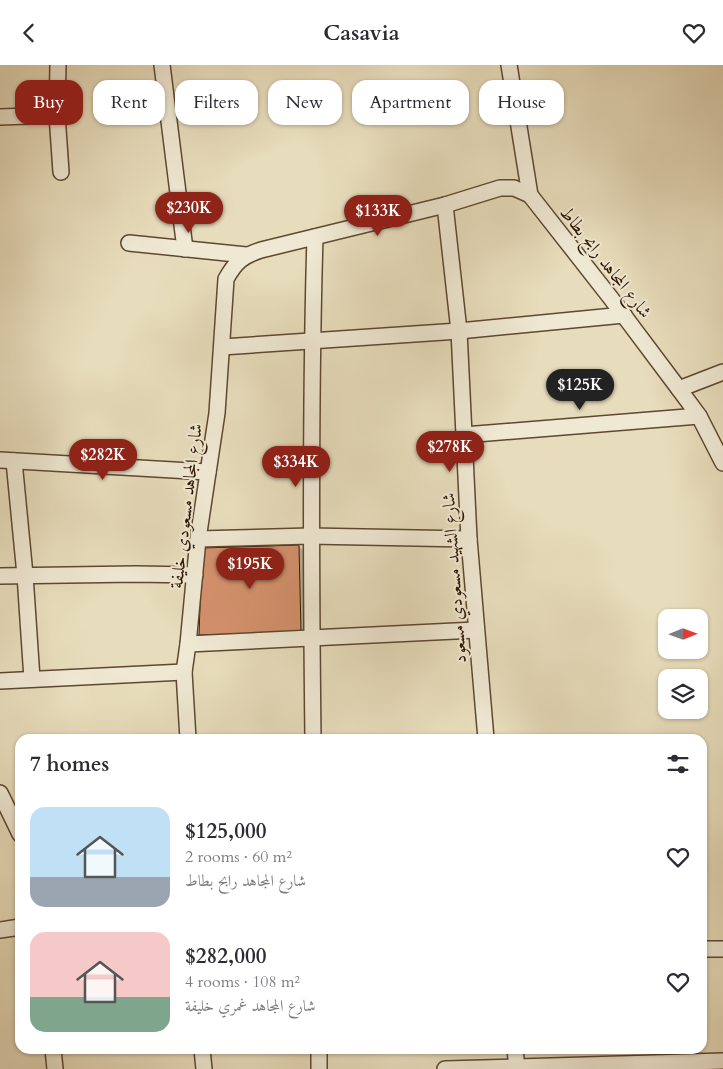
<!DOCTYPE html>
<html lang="en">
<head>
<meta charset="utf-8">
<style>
	body { margin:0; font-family:Cardo,Amiri,serif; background:#f2f2f3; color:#2b2b33; height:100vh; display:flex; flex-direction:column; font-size:19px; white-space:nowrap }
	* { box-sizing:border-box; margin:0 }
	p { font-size:16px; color:#7c7c81 }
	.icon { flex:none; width:28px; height:28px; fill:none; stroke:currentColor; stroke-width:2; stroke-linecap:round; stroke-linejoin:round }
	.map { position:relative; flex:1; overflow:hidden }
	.sheet { position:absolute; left:15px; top:669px; width:692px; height:320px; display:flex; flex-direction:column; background:#fff; border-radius:15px; box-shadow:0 1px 4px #0004 }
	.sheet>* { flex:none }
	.top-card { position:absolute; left:15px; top:15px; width:694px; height:45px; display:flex; gap:10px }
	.needle { width:32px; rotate:89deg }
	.buttons { position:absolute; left:658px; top:544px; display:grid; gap:10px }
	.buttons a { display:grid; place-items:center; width:50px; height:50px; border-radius:10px; background:#fff; box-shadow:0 1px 4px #0004; font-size:25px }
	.price { position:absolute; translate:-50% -42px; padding:0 11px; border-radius:18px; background:#8f2418; color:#fff; font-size:16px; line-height:32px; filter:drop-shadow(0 1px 2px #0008) }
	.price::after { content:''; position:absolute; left:50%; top:30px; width:15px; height:11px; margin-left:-8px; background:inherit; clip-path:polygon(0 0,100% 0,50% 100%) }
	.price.active { background:#222; color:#fff }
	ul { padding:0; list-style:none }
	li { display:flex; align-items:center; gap:15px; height:125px; padding:0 15px }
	li span { display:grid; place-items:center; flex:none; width:140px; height:100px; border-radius:15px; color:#555 }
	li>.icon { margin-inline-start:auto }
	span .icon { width:60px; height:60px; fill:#fffc; stroke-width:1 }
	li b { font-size:21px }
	h2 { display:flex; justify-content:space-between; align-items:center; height:60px; padding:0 15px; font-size:21px }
	.tag { padding:0 18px; border-radius:15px; background:#fff; box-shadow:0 1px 4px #0004; font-size:18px; line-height:45px }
	.tag.active { background:#8f2418; color:#fff }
	header { display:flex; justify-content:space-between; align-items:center; height:65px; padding:0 15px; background:#fff; font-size:22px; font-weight:700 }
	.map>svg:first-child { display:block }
	.shadow { fill:#0003 }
	.building { fill:#d3916c; stroke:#301703 }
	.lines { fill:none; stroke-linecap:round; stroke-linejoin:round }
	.minor-casing { stroke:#5e4831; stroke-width:18 }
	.minor { stroke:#efe8d3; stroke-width:15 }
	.labels { text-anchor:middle; stroke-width:4; stroke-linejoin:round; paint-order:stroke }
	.street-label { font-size:18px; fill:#301703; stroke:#efe8d3 }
</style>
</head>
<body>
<header><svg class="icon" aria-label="back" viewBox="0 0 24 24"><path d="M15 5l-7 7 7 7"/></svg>Casavia<svg class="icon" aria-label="heart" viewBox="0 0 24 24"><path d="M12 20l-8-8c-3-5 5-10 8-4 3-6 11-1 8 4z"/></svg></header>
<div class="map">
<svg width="723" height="1004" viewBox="0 0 723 1004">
	<rect width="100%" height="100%" fill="#e7dcbb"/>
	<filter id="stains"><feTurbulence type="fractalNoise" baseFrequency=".004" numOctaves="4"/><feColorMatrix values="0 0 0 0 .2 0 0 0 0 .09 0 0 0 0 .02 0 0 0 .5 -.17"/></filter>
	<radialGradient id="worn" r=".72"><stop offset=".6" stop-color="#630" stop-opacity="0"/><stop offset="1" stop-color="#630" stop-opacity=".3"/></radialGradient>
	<polygon class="shadow" points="299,481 310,492 312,578 212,581 200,569"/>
	<polygon class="building" points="299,480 301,567 199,570 202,483"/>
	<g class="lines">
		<g class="minor-casing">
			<g id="minor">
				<polyline points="58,0 57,50 61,107"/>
				<polyline points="162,0 185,184"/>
				<polyline points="509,0 530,130 610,232 679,324 699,351 723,398"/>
				<polyline points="0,52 57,50"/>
				<polyline points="445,140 459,266 469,474 486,674"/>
				<polyline points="129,178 246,190"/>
				<polyline points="222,282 459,266 624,250"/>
				<polyline points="679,324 723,307"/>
				<polyline points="464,370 699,351"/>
				<polyline points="0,395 208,407"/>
				<polyline points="14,396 25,510 32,614"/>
				<polyline points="198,474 310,471 469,474"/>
				<polyline points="0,511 135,509 195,510"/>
				<polyline points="188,579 476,565"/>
				<polyline points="0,616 184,607"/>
				<path d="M188,674L184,607L188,579L198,474L217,348L226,214C236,196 243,191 261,185L445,140L500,123H514L530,130"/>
				<path d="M313,674C311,506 310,339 315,172"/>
				<polyline points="0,728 20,769"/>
				<polyline points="0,865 20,862"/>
				<polyline points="702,884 723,884"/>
				<polyline points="53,984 55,1004"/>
				<polyline points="202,984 204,1004"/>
				<polyline points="319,984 319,1004"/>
				<polyline points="515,984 517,1004"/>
				<polyline points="445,1004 723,996"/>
			</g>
		</g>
		<use href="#minor" class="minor"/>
	</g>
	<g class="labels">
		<g class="street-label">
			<text transform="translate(606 197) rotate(52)" y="6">شارع المجاهد رابح بطاط</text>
			<text transform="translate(186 441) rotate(-83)" y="6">شارع المجاهد مسعودي خليفة</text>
			<text transform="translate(454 513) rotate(-94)" y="6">شارع الشهيد مسعودي مسعود</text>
		</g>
	</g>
	<rect width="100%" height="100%" filter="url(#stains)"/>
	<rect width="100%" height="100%" fill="url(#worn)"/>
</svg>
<div class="buttons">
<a><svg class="needle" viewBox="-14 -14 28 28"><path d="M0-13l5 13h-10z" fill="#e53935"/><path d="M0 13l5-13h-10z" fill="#7c7c81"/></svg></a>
<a><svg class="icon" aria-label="layers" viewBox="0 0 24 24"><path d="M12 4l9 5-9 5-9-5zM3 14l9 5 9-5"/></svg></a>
</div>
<b class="price" style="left:189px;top:169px">$230K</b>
<b class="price" style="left:378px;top:172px">$133K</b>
<b class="price active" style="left:580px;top:346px">$125K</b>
<b class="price" style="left:450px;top:408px">$278K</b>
<b class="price" style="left:103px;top:416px">$282K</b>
<b class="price" style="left:296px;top:423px">$334K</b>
<b class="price" style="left:250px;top:525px">$195K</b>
<div class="top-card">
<a class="tag active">Buy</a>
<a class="tag">Rent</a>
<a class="tag">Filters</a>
<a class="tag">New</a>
<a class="tag">Apartment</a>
<a class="tag">House</a>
</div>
<section class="sheet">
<h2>7 homes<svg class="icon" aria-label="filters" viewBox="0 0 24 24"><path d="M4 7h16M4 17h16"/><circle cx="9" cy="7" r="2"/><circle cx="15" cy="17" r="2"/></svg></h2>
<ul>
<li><span style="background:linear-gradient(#bfe0f5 70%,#9aa5b1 0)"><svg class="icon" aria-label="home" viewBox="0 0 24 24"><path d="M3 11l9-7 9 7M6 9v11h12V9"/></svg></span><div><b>$125,000</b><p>2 rooms · 60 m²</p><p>شارع المجاهد رابح بطاط</p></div><svg class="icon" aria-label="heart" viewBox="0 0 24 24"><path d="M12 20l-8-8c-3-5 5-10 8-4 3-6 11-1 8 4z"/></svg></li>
<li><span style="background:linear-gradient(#f6c9c9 65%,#7fa58c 0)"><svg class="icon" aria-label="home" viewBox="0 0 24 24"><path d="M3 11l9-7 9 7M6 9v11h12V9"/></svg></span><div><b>$282,000</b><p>4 rooms · 108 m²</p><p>شارع المجاهد غمري خليفة</p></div><svg class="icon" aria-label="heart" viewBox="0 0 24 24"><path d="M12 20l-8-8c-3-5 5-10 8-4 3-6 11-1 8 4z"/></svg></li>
</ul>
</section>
</div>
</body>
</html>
